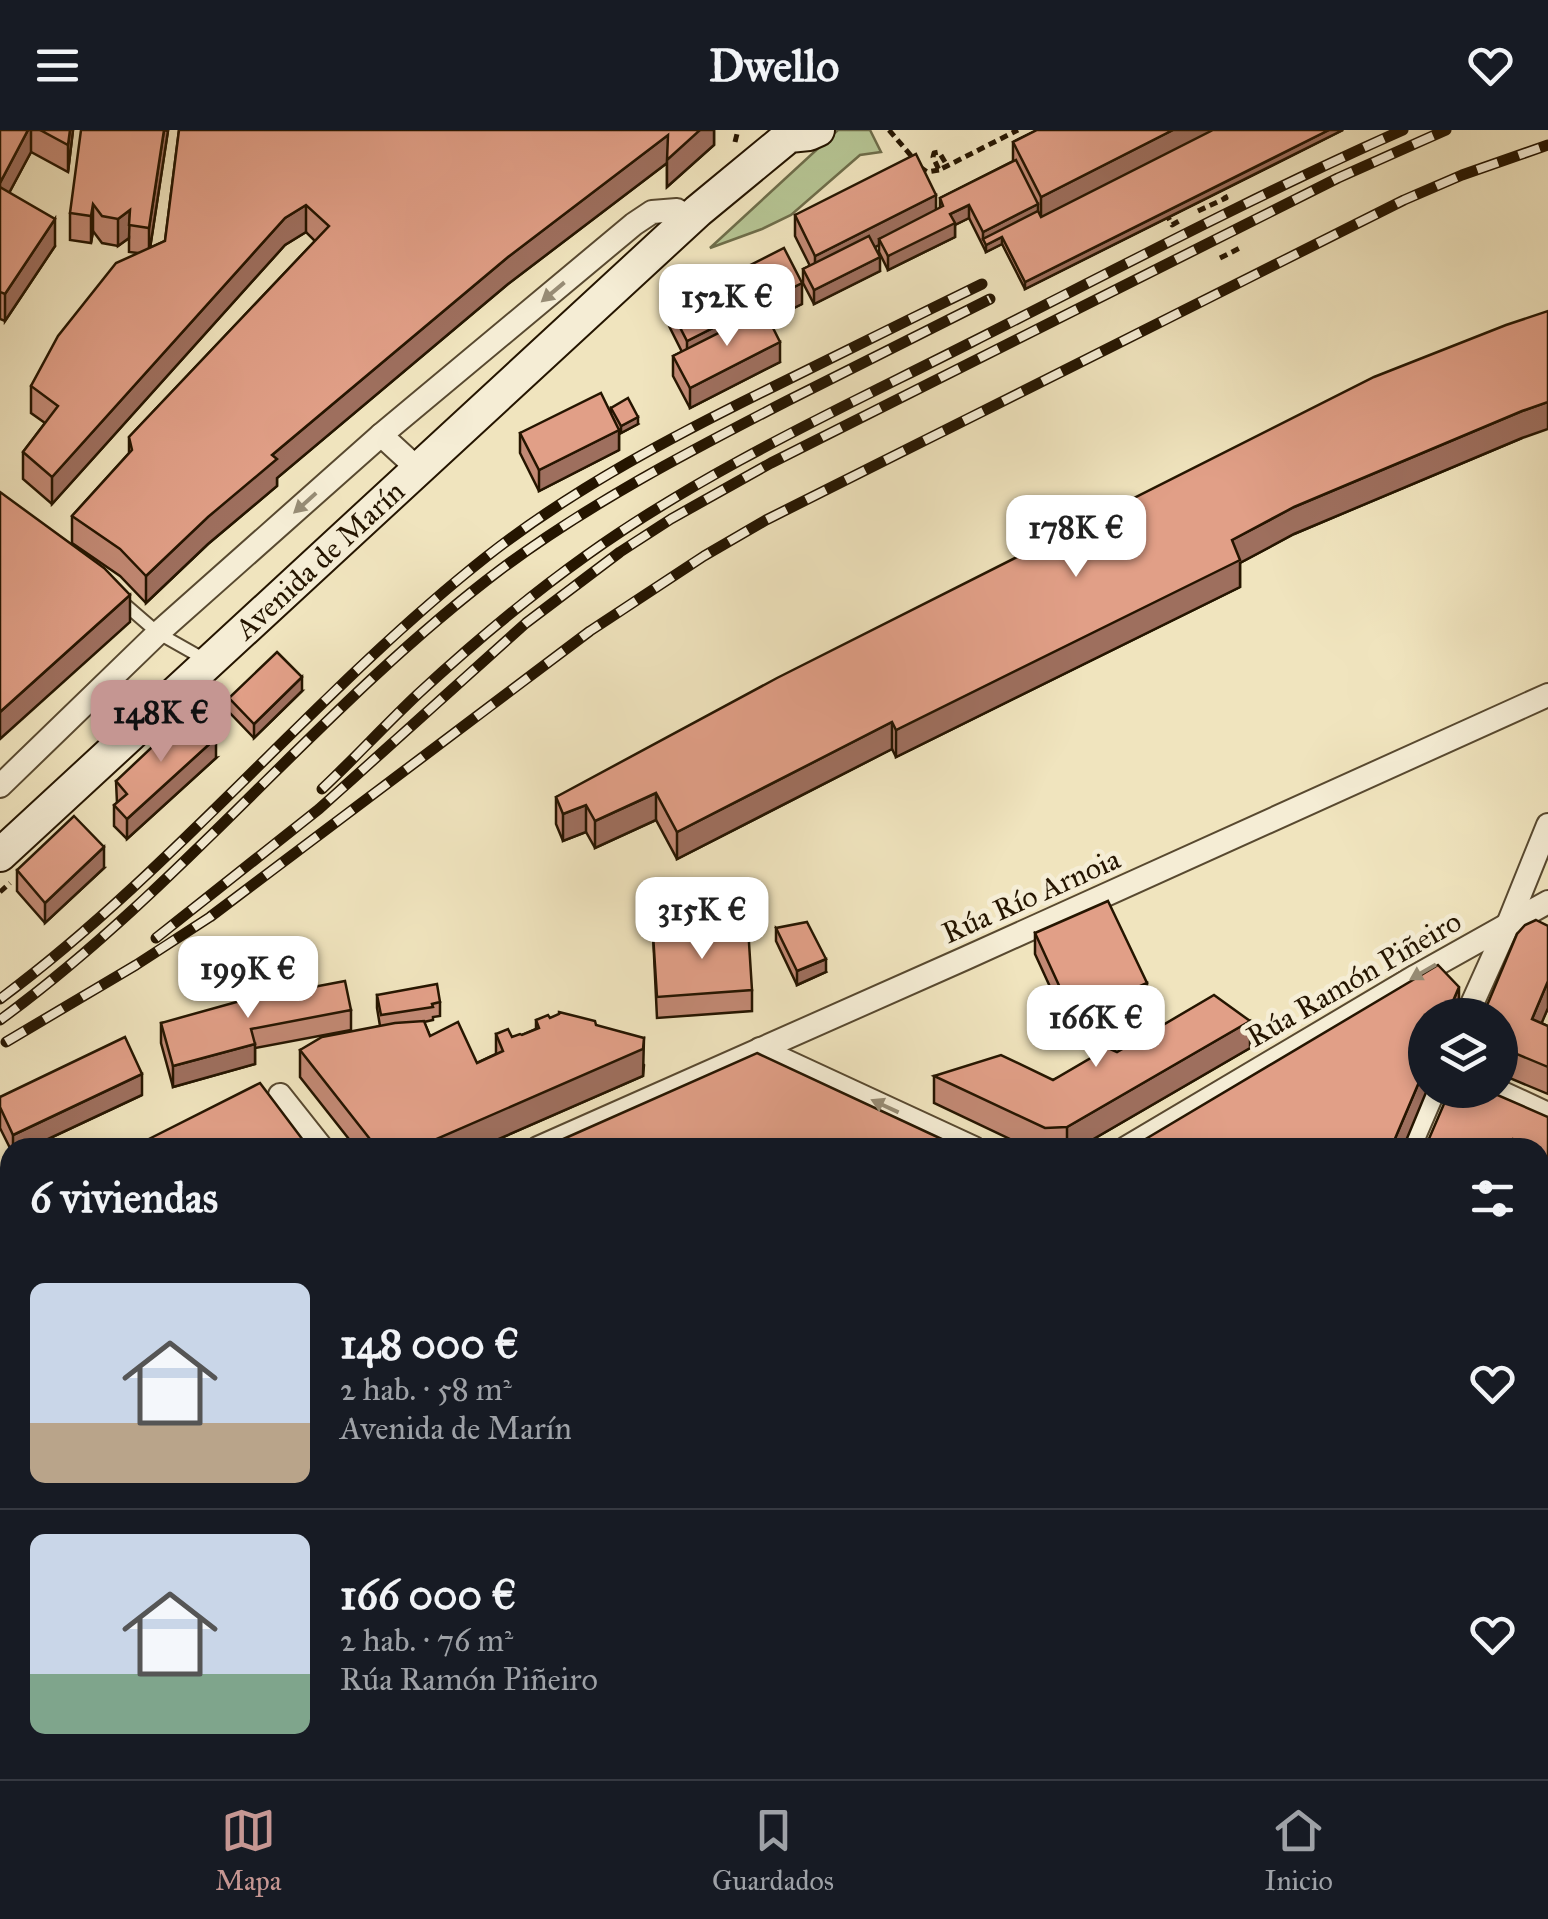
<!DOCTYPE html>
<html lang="es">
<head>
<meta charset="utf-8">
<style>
	body { margin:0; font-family:"IM FELL Great Primer",serif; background:#242831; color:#f1f3f6; height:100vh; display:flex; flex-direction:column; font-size:38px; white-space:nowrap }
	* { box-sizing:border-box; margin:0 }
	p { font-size:32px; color:#9ea1a6 }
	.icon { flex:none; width:55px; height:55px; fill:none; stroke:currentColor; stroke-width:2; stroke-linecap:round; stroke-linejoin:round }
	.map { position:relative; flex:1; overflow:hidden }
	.drawer { position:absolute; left:0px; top:1008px; width:1550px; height:642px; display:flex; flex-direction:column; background:#171b24; border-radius:30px 30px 0 0; box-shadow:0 5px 15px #0003 }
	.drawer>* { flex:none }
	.fabs { position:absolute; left:1408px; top:868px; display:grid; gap:20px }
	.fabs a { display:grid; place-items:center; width:110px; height:110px; border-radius:50%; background:#171b24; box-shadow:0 5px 15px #0003; font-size:50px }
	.price { position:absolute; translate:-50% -85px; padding:0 22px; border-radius:20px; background:#fff; color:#222; font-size:32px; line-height:65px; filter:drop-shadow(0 2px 5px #0008) }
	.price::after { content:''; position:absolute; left:50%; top:60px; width:30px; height:22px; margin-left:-15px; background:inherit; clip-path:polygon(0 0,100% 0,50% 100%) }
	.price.selected { background:#c59692; color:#111 }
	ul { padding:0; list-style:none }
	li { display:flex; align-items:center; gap:30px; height:250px; padding:0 30px }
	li+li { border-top:2px solid #363941 }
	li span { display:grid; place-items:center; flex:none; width:280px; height:200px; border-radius:15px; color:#555 }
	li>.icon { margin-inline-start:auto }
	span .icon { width:120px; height:120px; fill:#fffc; stroke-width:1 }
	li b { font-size:42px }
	h2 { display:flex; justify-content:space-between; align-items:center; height:120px; padding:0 30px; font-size:42px }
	header { display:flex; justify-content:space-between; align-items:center; height:130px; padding:0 30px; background:#171b24; font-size:45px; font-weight:800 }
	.tab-bar { display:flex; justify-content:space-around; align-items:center; height:140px; border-top:2px solid #363941; background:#171b24; font-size:28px; color:#9ea1a6 }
	.tab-bar a { display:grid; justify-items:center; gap:5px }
	.tab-bar .selected { color:#c59692 }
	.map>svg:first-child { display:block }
	.green { fill:#b6c594; stroke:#6e6d4a; stroke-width:2.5 }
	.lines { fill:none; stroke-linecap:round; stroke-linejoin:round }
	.service-casing { stroke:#584930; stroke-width:15 }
	.pedestrian-casing { stroke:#584930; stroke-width:21 }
	.minor-casing { stroke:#584930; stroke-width:26 }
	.secondary-casing { stroke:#251500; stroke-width:36 }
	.path { stroke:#251500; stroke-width:5; stroke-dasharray:8 5; stroke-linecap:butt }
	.service { stroke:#f5edd5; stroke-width:11 }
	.pedestrian { stroke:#f5edd5; stroke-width:18 }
	.minor { stroke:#f5edd5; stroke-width:22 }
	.secondary { stroke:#f5edd5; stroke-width:32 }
	.rail-casing { stroke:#251500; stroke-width:11 }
	.rail { stroke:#f5edd5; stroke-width:8; stroke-dasharray:22; stroke-linecap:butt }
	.wall { fill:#c28974; stroke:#251500; stroke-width:2.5 }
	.shaded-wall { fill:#9e6f5e; stroke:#251500; stroke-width:2.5 }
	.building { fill:#e19f87; stroke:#251500; stroke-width:2.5 }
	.oneway { fill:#978c75 }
	.labels { text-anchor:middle; stroke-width:10; stroke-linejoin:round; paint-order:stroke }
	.street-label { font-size:30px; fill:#251500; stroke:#f5edd5 }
</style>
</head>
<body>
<header><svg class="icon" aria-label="menu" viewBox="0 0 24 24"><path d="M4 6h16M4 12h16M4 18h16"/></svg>Dwello<svg class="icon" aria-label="heart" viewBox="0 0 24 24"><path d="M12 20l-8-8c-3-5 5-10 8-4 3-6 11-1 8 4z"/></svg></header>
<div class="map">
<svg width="1548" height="1649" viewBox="0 0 1548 1649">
	<rect width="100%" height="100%" fill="#f0e4be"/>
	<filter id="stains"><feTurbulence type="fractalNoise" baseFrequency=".002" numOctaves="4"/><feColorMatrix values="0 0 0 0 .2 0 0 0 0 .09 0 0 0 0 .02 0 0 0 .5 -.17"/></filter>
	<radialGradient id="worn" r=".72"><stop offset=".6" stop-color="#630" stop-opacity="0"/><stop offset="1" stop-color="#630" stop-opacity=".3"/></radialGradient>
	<polygon class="green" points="838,0 870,0 881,22 860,25 791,85 762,99 710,118"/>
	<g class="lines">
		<g class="service-casing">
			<polyline id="service" points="121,471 158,503 204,529"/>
		</g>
		<g class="pedestrian-casing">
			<polyline id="pedestrian" points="0,1611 10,1606"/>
		</g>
		<g class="minor-casing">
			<g id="minor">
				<polyline points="381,305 418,339"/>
				<polyline points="0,656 158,503 381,305 634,94 652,82 677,80 689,90"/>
				<polyline points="1467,885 1508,794 1548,695"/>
				<polyline points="760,919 974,1018"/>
				<polyline points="1496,960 1548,984"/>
				<polyline points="280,965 322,1018"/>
				<polyline points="538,1018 966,828 1548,565"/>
				<polyline points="1126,1018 1416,846 1548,772"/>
				<polyline points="1409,1018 1434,960"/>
				<polyline points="0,1261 10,1257"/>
				<polyline points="1540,1290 1548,1294"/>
				<polyline points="0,1302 10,1323"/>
				<polyline points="1540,1572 1548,1560"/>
				<polyline points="158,1640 161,1649"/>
				<polyline points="631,1640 633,1649"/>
				<polyline points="801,1640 808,1649"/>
				<polyline points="1398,1640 1408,1649"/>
				<polyline points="551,1649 569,1640"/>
				<polyline points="1143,1649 1147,1640"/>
				<polyline points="1488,1649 1494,1640"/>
			</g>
		</g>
		<g class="secondary-casing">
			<g id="secondary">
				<path id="s1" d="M0,725L698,81L789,6L809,4L818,0"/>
			</g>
		</g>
		<g class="path">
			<polyline points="889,0 913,28"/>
			<polyline points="735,12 738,0"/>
			<polyline points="945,32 939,22 934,23 933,27 939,40 1018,0"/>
			<polyline points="920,37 927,42 939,40"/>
			<polyline points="1198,81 1226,68 1221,58"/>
			<polyline points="1166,83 1172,95 1179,91"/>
			<polyline points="1220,128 1242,117"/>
			<polyline points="0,762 10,753"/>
		</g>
		<use href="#service" class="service"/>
		<use href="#pedestrian" class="pedestrian"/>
		<use href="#minor" class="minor"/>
		<use href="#secondary" class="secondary"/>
		<g class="rail-casing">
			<g id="rail">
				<path d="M322,659C355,628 385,595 418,564C472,514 528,467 587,425C706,340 840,279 970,213C1113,141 1256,65 1403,0"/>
				<polyline points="156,808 319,679 526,493 620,422 671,389 771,333 1338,48 1446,0"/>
				<path d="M0,869C176,738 314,563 486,427C575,357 677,304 779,254C846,221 914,187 982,154"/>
				<path d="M0,890C182,757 321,575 500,440C590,373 688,322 787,271C855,237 922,203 990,169"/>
				<polyline points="6,912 136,835 210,787 590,501 704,426 766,390 1404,70 1462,45 1548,15"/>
			</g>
		</g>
		<use href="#rail" class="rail"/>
	</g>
	<g class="wall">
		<polygon points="0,0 73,0 68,42 31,22 9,63 55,116 5,191 0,189"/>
		<polygon points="168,0 150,118 165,111 179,0 714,0 714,15 667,57 667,33 508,154 277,348 277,356 208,414 146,473 120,446 72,413 72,386 129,323 129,307 315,111 306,102 285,115 52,374 23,349 23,322 45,293 31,283 31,256 138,123 129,122 129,108 118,116 102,113 93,101 91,113 70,110 70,83"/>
		<polygon points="1037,0 1343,0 1025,159 1002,114 986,122 969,88 955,95 955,107 888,140 879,122 879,115 875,117 880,141 814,174 803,153 803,139 810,136 795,106 795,85 936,80 940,78 940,68 1013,31 1013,12"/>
		<polygon points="802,174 769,190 780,232 690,278 673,246 673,226 682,222 669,196 669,176"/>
		<polygon points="611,278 638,294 621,303 619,299 619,320 539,361 520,323 520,303 611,283"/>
		<polygon points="1522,308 1294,404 1240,433 1240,457 896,627 892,619 677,729 656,690 595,718 586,702 563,711 556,694 556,667"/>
		<polygon points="302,561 254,608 229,582 229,568"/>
		<polygon points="216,628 127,709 114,696 114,675 117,673 116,651"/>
		<polygon points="104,738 45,793 17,761 17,740"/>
		<polygon points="1548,796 1548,878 1541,893 1548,896 1548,964 1500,944 1500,885"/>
		<polygon points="776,798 826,842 797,855 776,811"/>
		<polygon points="1035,803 1147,874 1073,907 1035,824"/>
		<polygon points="653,804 752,860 752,881 657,888"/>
		<polygon points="377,865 440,872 440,886 433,887 433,890 424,892 430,906 477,933 496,924 496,904 512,907 522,905 536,899 536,890 550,888 596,895 644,935 643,946 478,1018 356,1018 300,947 300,920 380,896 377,878"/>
		<polygon points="351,880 351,900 255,918 255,934 173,957 161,913 161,893"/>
		<polygon points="1250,918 1078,1018 1029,1018 934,973 934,946 1053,950 1117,922"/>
		<polygon points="142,965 29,1018 10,1018 0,998 0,967"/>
		<polygon points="1548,987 1548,1274 1540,1270 1540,1018 1425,1018"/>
		<polygon points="1540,1298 1546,1301 1546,1312 1548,1307 1548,1378 1540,1374"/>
		<polygon points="0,1323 10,1345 10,1430 0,1418"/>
		<polygon points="10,1442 10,1468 6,1458 6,1444"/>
		<polygon points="10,1640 78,1640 82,1649 0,1649"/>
		<polygon points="189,1640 242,1640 242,1649 194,1649"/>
		<polygon points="719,1640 789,1640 791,1648 798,1649 726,1649"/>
		<polygon points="833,1640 919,1640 926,1649 841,1649"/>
		<rect x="1081" y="1640" width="47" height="9"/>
		<polygon points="1294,1640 1377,1640 1386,1649 1294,1649"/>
		<polygon points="1431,1640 1477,1640 1474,1644 1441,1649"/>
	</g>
	<g class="shaded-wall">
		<polygon points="28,0 31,0 31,22 0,80 0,53"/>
		<polygon points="70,0 73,0 68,42 68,15"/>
		<polygon points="164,0 168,1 149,125 149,98"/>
		<polygon points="700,0 714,0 714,15 667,57 667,33 508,154 277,348 277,356 208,414 146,473 146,446 272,325 508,127 668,5"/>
		<polygon points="1173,0 1226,0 1041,94 1041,67"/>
		<polygon points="1329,0 1343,0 1025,159 1025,152"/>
		<polygon points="936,65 936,86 879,109 879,115 815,147 815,126"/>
		<polygon points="93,74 93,101 91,113 91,86"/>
		<polygon points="1038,74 1038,88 983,109 983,102"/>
		<polygon points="306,75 306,102 285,115 52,374 52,347 285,88"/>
		<polygon points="969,75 969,88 955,95 955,107 888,140 888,126 950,84"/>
		<polygon points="130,80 129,108 118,116 118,89"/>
		<polygon points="55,89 55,116 5,191 5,164"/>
		<polygon points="1002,107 1002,114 986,122 986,115"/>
		<polygon points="880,127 880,141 814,174 814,160"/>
		<polygon points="802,153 802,174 687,231 687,211"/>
		<polygon points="780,212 780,232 690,278 690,258"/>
		<polygon points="1548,272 1548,299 1522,308 1294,404 1240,433 1240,457 896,627 896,600 1232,410 1294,377 1522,281"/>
		<polygon points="638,287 638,294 621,303 621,296"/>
		<polygon points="619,300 619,320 539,361 539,340"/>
		<polygon points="130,465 130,492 0,609 0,582"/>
		<polygon points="302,547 302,561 254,608 254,594"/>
		<polygon points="892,592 892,619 677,729 677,702"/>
		<polygon points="216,608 216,628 127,709 127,689"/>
		<polygon points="656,663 656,690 595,718 595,691"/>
		<polygon points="586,675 586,702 563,711 563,684"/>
		<polygon points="104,717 104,738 45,793 45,773"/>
		<polygon points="826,829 826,842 797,855 797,841"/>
		<polygon points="1548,851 1548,878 1532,916 1532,889"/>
		<polygon points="1147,853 1147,874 1073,907 1073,886"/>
		<polygon points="1459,857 1459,884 1447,885"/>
		<polygon points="1250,891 1250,918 1078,1018 1067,1018 1067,997"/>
		<polygon points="644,908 643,946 478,1018 416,1018"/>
		<polygon points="255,914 255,934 173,957 173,936"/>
		<polygon points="1425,938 1425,960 1427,960 1403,1018 1391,1018"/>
		<polygon points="142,944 142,965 29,1018 13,1018 13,1005"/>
		<polygon points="10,1201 10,1228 0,1233 0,1206"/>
		<polygon points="5,1384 5,1404 0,1398 0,1386"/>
		<polygon points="1548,1509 1548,1536 1540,1548 1540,1521"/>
		<polygon points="10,1556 10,1583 0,1588 0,1561"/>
		<polygon points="238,1640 242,1640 242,1649 229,1649 229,1644"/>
		<polygon points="482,1640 522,1640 522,1649 463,1649"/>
		<polygon points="734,1640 754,1640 739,1641 739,1649 731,1649 731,1642"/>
		<polygon points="1212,1640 1221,1640 1218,1649 1208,1649"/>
	</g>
	<g class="building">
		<polygon points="0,0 28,0 0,53"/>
		<polygon points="40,0 70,0 68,15"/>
		<polygon points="81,0 164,0 149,98 129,95 130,80 118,89 102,86 93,74 91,86 70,83"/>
		<polygon points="179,0 700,0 667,30 668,5 508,127 272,325 277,329 208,387 146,446 120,419 72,386 132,320 129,307 329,96 306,75 285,88 52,347 23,322 58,276 31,256 58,206 116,133 165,111"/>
		<polygon points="1037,0 1173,0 1041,67 1013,12"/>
		<polygon points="1213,0 1329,0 1025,152 1002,107 986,115 983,109 1038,81 1041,87"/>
		<polygon points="916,24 936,65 815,126 795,85"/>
		<polygon points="1016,30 1038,74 983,102 969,75 950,84 955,93 888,126 879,109 943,76 940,68"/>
		<polygon points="0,57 55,89 5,164 0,162"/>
		<polygon points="869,106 880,127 814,160 803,139"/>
		<polygon points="784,118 802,153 687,211 669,176"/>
		<polygon points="764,180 780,212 690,258 673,226"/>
		<polygon points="1548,181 1548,272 1522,281 1294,377 1232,410 1240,430 896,600 892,592 677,702 656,663 595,691 586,675 563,684 556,667 777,548 1374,247 1506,195"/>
		<polygon points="601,263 619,300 539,340 520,303"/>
		<polygon points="628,268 638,287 621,296 611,278"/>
		<polygon points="0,362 104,438 130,465 0,582"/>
		<polygon points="277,522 302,547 254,594 229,568"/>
		<polygon points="184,587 198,602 204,594 216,608 127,689 114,675 127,664 116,651"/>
		<polygon points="74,686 104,717 45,773 17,740"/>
		<polygon points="1108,771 1147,853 1073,886 1035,803"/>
		<polygon points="1536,790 1548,796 1548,851 1532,889 1548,896 1548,937 1500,917 1500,885 1483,885 1517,804 1525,795"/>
		<polygon points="807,792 826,829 797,841 776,798"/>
		<polygon points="748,797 752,860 657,867 653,804"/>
		<polygon points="1438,835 1459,857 1447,885 1425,885 1425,938 1391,1018 1143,1018 1144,1010"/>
		<polygon points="345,851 351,880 251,899 255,914 173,936 161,893 240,871"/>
		<polygon points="437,854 440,872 432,874 433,877 381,885 377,865"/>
		<polygon points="1214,865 1250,891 1067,997 1045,998 934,946 1001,925 1053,950 1108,918 1117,922"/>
		<polygon points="559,882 595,891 596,895 644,908 643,919 416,1018 377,1018 300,920 322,907 395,893 424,891 430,906 458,892 477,933 503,921 496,904 508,899 512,907 520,904 522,905 539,898 536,890 548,885 550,888 559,884"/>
		<polygon points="125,907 142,944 13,1005 0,977 0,967"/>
		<polygon points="757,923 961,1018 543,1018"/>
		<polygon points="260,953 309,1018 131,1018"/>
		<polygon points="1450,960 1486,960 1548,987 1548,1187 1540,1172 1540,1018 1522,1018 1525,1014 1513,1009 1509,1018 1425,1018"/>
		<polygon points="10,1061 10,1201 0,1206 0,1063"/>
		<polygon points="1540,1192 1548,1196 1548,1247 1540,1243"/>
		<polygon points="1540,1298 1546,1301 1544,1305 1546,1307 1542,1317 1540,1316"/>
		<polygon points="1548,1307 1548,1364 1540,1360 1540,1329"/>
		<polygon points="0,1323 10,1345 10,1409 0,1398 9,1392 5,1384 0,1386"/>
		<polygon points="1543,1437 1548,1441 1548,1509 1540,1521 1540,1440"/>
		<polygon points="10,1497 10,1556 0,1561 0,1503"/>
		<polygon points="10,1629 10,1640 39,1640 44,1649 0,1649 0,1633"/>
		<polygon points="44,1640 78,1640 82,1648 49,1649"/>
		<polygon points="104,1640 127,1640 112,1648 100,1649 98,1645"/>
		<polygon points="131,1640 148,1640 153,1649 110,1649 121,1646"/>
		<polygon points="196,1640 238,1640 229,1644 231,1649 200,1649"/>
		<polygon points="348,1640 482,1640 463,1649 328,1649"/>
		<polygon points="592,1640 617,1640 624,1644 625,1649 572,1649"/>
		<polygon points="673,1640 711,1640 712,1649 660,1649"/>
		<polygon points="740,1640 789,1640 791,1642 783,1649 746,1649"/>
		<polygon points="845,1640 885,1640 874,1649 852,1649"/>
		<polygon points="886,1640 919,1640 926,1649 874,1649"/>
		<polygon points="1091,1640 1126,1640 1123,1647 1120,1647 1120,1649 1115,1649"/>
		<polygon points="1168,1640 1212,1640 1208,1649 1164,1649"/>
		<polygon points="1299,1640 1325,1640 1317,1649 1308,1649"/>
		<polygon points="1329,1640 1366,1640 1357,1649 1322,1649"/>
		<polygon points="1369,1640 1377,1640 1386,1649 1362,1649"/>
	</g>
	<defs><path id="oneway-solid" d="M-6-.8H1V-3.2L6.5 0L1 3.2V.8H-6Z" transform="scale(2.5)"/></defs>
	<g class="oneway">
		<use href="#oneway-solid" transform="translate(553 162) rotate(140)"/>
		<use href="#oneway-solid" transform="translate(305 373) rotate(138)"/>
		<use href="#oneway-solid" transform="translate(1423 842) rotate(150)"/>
		<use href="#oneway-solid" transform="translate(885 976) rotate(-155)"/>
	</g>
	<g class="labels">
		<g class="street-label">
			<text dy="10" stroke="none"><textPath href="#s1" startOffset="435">Avenida de Marín</textPath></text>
			<text transform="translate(1031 766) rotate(-24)" y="10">Rúa Río Arnoia</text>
			<text transform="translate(1354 849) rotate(-30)" y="10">Rúa Ramón Piñeiro</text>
		</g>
	</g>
	<rect width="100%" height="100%" filter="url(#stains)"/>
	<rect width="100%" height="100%" fill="url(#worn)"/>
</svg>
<div class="fabs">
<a><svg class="icon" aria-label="layers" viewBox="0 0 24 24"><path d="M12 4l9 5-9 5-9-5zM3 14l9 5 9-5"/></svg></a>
</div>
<b class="price" style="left:727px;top:219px">152K €</b>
<b class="price" style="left:1076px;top:450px">178K €</b>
<b class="price selected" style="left:161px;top:635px">148K €</b>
<b class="price" style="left:702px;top:832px">315K €</b>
<b class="price" style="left:248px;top:891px">199K €</b>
<b class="price" style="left:1096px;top:940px">166K €</b>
<section class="drawer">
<h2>6 viviendas<svg class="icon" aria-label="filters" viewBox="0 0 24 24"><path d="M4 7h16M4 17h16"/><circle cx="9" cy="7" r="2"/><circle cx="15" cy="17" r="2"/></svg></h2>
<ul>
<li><span style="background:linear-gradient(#c9d6e8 70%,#b9a48a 0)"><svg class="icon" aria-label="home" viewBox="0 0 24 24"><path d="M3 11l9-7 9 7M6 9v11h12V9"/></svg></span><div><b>148 000 €</b><p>2 hab. · 58 m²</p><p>Avenida de Marín</p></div><svg class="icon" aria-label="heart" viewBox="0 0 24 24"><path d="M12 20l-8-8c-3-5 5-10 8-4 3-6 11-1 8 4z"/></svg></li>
<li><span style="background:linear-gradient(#c9d6e8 70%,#7fa58c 0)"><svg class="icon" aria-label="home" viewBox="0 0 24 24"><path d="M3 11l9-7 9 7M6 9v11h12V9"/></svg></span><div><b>166 000 €</b><p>2 hab. · 76 m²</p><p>Rúa Ramón Piñeiro</p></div><svg class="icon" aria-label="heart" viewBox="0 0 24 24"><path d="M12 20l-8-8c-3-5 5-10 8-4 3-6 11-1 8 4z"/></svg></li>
</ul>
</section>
</div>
<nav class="tab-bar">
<a class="selected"><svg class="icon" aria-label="map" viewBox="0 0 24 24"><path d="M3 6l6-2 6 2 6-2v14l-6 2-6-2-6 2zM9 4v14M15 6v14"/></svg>Mapa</a>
<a><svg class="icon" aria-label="saved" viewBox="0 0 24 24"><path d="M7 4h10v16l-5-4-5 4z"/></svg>Guardados</a>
<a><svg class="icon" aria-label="home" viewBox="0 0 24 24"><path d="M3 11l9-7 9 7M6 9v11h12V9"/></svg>Inicio</a>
</nav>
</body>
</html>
